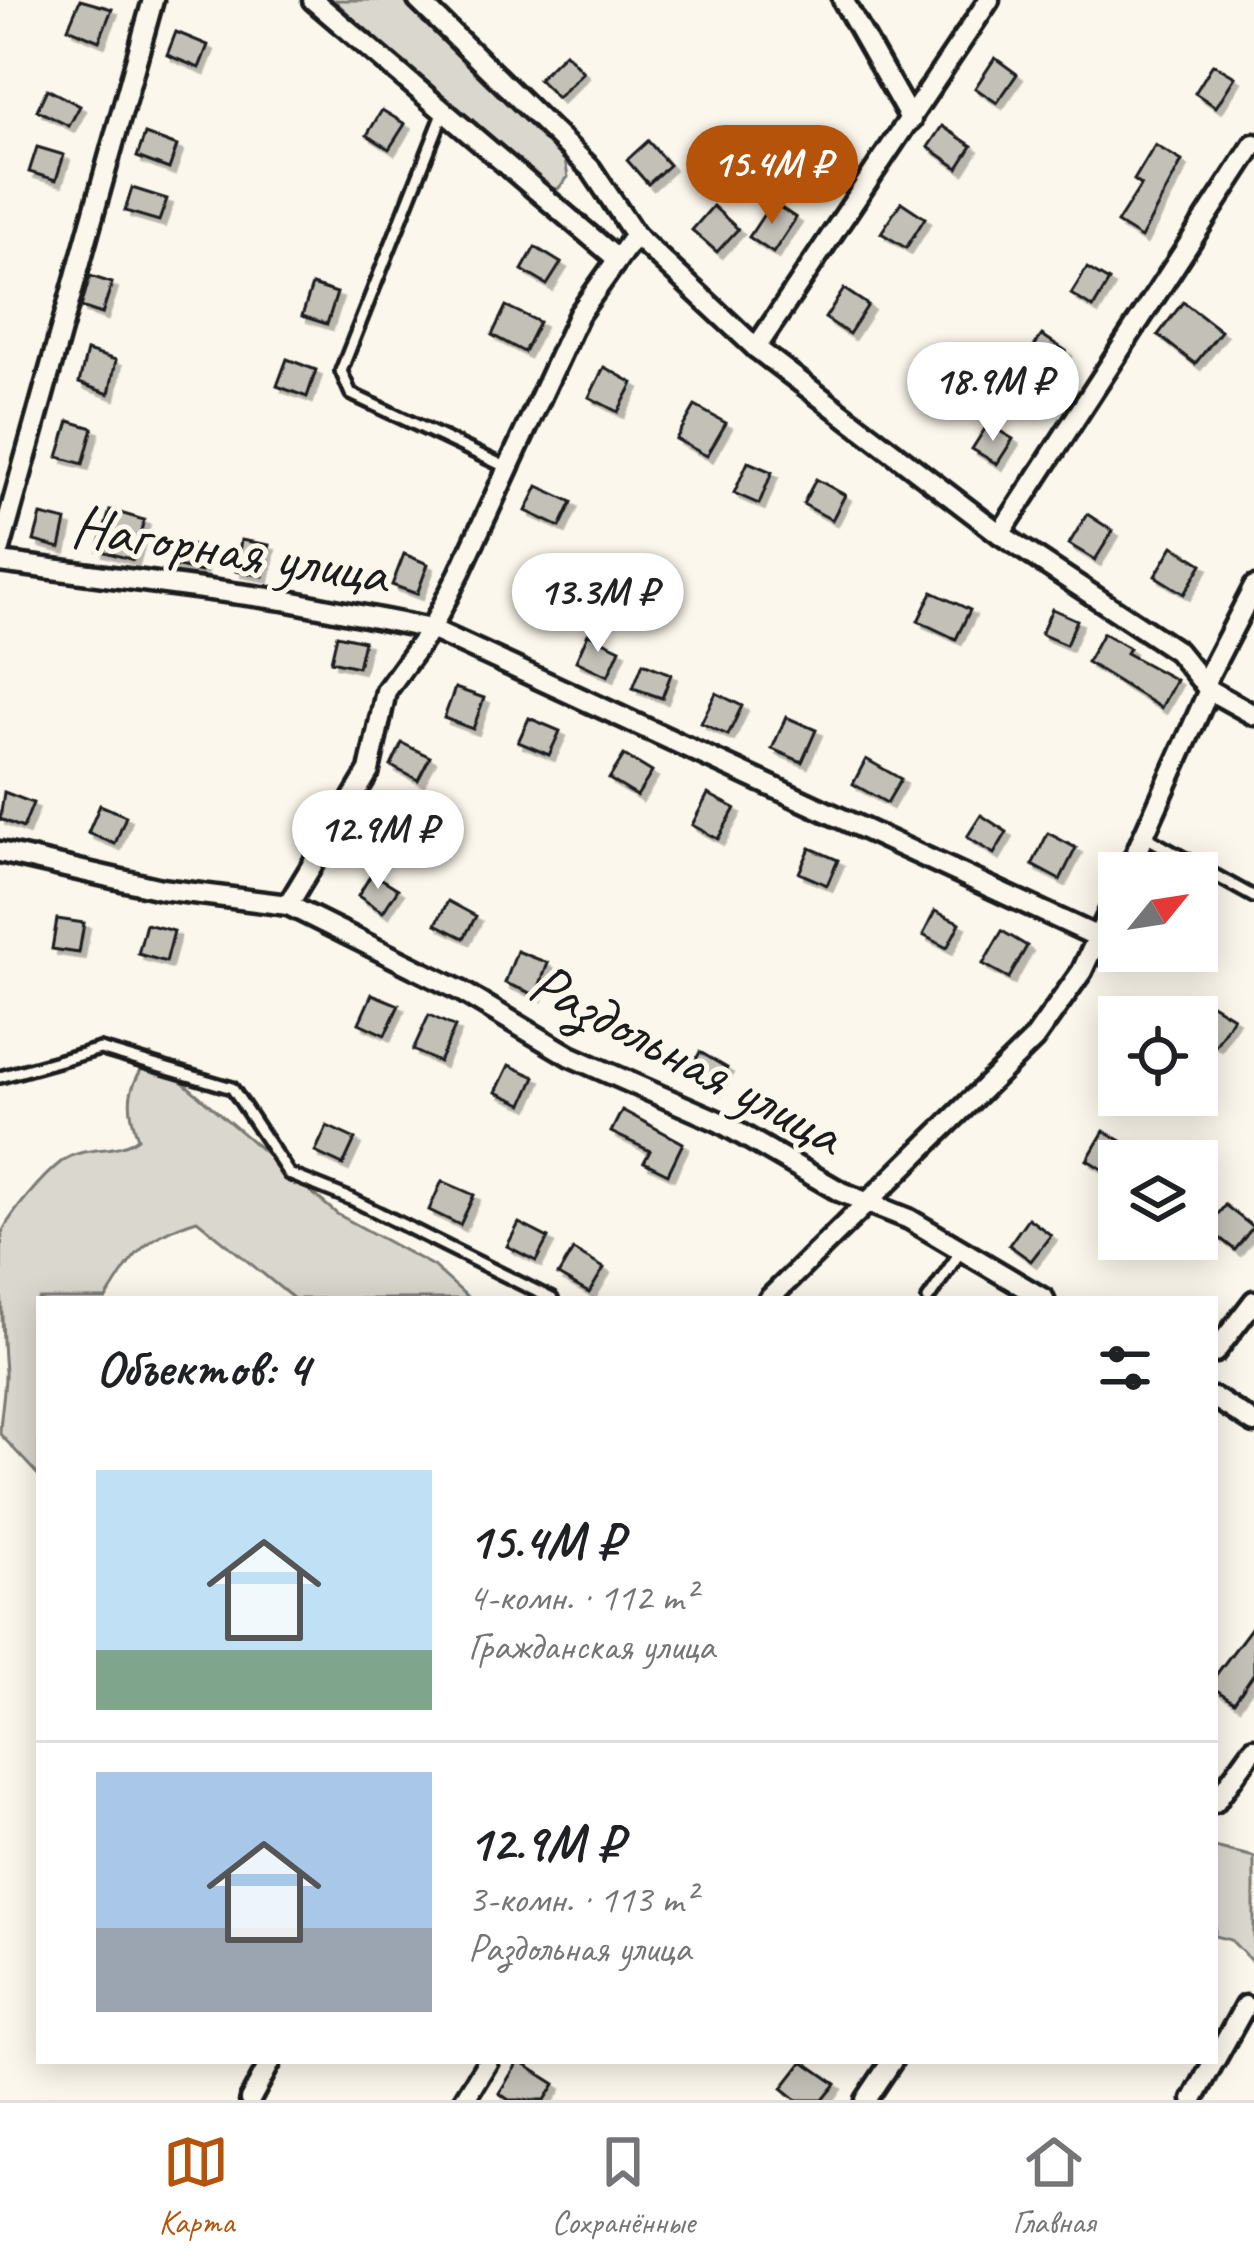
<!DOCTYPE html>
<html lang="ru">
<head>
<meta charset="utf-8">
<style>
	body { margin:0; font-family:Caveat,sans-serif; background:#f2f2f2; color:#202124; height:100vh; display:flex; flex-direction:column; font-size:45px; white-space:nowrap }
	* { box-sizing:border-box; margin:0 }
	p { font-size:39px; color:#757577 }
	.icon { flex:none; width:66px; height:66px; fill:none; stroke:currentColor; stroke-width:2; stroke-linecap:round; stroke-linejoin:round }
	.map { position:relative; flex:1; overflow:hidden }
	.sheet { position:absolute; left:36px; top:1296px; width:1182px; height:768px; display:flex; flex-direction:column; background:#fff; border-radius:0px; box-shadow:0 6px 30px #0003 }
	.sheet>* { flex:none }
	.needle { width:78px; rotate:60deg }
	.buttons { position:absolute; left:1098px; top:852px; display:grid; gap:24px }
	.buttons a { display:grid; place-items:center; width:120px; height:120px; border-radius:0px; background:#fff; box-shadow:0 6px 30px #0003; font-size:60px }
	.price { position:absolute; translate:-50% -102px; padding:0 27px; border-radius:42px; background:#fff; color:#222; font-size:39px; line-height:78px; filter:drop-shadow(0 3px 6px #0008) }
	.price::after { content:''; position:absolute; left:50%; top:72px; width:36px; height:27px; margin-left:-18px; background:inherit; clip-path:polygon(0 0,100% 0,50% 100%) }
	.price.current { background:#b45309; color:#fff }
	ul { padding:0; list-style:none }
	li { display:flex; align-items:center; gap:36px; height:300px; padding:0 60px }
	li+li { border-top:3px solid #e0e0e0 }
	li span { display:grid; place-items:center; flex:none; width:336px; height:240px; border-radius:0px; color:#555 }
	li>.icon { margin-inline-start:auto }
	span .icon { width:144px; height:144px; fill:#fffc; stroke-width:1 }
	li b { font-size:51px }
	h2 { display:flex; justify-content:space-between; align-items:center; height:144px; padding:0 60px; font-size:51px }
	.menu { display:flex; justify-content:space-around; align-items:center; height:168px; border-top:3px solid #e0e0e0; background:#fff; font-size:33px; color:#757577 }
	.menu a { display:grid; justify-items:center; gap:6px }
	.menu .current { color:#b45309 }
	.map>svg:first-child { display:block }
	.green { fill:#dad7ce; stroke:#7b7a75; stroke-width:3 }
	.building { fill:#c3c0b8; stroke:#1c1c1c; stroke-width:3; filter:url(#shadow) }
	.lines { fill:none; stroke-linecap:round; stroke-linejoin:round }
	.service-casing { stroke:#1c1c1c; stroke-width:18 }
	.minor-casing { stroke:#1c1c1c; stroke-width:27 }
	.service { stroke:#fbf7ec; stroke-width:9 }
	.minor { stroke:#fbf7ec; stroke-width:18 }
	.labels { text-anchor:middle; stroke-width:10; stroke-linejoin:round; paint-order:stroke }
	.street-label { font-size:60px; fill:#1c1c1c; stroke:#fbf7ec }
</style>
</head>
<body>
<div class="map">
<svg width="1254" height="2100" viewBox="0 0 1254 2100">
	<defs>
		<filter id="shadow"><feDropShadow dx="5.5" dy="5.5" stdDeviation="0" flood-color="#0004"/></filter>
	</defs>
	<rect width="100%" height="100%" fill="#fbf7ec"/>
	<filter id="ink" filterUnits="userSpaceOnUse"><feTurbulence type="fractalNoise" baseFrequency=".00833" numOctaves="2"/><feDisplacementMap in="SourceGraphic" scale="24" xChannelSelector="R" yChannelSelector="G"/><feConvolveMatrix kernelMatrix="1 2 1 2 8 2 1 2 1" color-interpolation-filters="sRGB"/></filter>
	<g filter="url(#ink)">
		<g class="green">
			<polygon points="334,0 407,0 565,160 568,177 558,189 527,185"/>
			<path d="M151,1055L337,1214L433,1266L470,1299H294L197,1220C145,1236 134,1253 106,1299H39V1476L0,1434C0,1416 6,1385 5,1371C2,1338 0,1264 2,1233C11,1213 43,1176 61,1162C84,1144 117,1155 138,1138C124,1102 129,1085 151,1055Z"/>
			<polygon points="1215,1847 1254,1857 1254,1964 1231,1940 1215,1936"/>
		</g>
		<g class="building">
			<polygon points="80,0 112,9 99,41 68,28"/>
			<polygon points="176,32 208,45 199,68 167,55"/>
			<polygon points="565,53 583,72 557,98 538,79"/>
			<polygon points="995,58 1017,74 997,103 975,88"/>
			<polygon points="1213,64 1235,77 1216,107 1195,93"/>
			<polygon points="47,89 80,106 69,126 37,110"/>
			<polygon points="382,110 405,124 389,149 367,135"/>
			<polygon points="942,126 972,146 958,168 928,147"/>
			<polygon points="145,134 177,146 169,169 137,157"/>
			<polygon points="648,141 669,165 648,184 627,160"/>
			<polygon points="1155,145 1182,161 1141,238 1117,223 1141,185 1134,180"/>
			<polygon points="37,147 64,155 56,180 29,172"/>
			<polygon points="132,188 167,199 159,221 125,211"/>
			<polygon points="772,202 796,218 773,253 749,237"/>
			<polygon points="901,202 925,218 906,248 881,233"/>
			<polygon points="713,206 738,229 717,252 692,230"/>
			<polygon points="535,247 561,263 547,285 522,270"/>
			<polygon points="1087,268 1109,281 1093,308 1071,294"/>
			<polygon points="90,276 112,283 102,314 81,307"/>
			<polygon points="312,285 337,293 327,324 302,316"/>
			<polygon points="844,289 868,305 849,334 825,318"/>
			<polygon points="1183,302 1221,331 1195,364 1158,335"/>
			<polygon points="506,306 539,322 524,352 492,335"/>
			<polygon points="1042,335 1066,351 1052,372 1028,355"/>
			<polygon points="87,351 116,360 109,394 79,383"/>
			<polygon points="287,359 316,370 307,397 277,386"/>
			<polygon points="604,367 633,383 618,412 589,397"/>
			<polygon points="695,406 726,423 707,456 676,439"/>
			<polygon points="69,421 93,428 83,464 58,457"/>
			<polygon points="988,424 1013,439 997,464 972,449"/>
			<polygon points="748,462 772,472 759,504 734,493"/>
			<polygon points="816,479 845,495 832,520 803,504"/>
			<polygon points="538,486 572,502 560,527 526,511"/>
			<polygon points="110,510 144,520 133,560 98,550"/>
			<polygon points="1087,514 1113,531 1095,560 1069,544"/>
			<polygon points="41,515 66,521 60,548 34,541"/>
			<polygon points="241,540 269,545 263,576 236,571"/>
			<polygon points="175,542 206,548 201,572 170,565"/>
			<polygon points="1173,546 1202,564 1184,594 1155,576"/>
			<polygon points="404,554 428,564 417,594 392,585"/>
			<polygon points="932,592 970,610 956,639 918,621"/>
			<polygon points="1052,609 1077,620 1066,645 1041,634"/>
			<polygon points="1103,633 1129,648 1126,653 1176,680 1161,708 1087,662"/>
			<polygon points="588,634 620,649 608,676 576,661"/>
			<polygon points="337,635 364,641 358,667 331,661"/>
			<polygon points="643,663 671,674 662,698 633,688"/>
			<polygon points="455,688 484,698 473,729 444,718"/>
			<polygon points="716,693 742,706 728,735 701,723"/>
			<polygon points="786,717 816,730 802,762 772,749"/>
			<polygon points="529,718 560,731 549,755 518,742"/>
			<polygon points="402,743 430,757 418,780 391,766"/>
			<polygon points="624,755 652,772 637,796 609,779"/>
			<polygon points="866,759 901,779 887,803 853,784"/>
			<polygon points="4,792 33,803 23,828 0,819"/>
			<polygon points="708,794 735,808 718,839 692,825"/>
			<polygon points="100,805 126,816 115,844 88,833"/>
			<polygon points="389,813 419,830 404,859 373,842"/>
			<polygon points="981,815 1007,832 994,854 967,837"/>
			<polygon points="1048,833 1076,848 1060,880 1032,865"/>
			<polygon points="810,848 838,860 827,885 799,873"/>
			<polygon points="372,873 398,889 383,912 358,896"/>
			<polygon points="448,901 476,916 464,938 436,924"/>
			<polygon points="935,911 960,923 947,948 923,935"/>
			<polygon points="57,919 84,923 79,953 52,949"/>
			<polygon points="146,924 174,931 166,962 138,954"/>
			<polygon points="1002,931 1027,946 1009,978 983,964"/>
			<polygon points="517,951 548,963 536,995 505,983"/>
			<polygon points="372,994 399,1005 385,1035 359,1023"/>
			<polygon points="1200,997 1233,1017 1216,1045 1197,1033 1197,1017 1187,1017"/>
			<polygon points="429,1015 455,1027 439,1062 413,1050"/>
			<polygon points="700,1052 727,1068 715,1089 688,1074"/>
			<polygon points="509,1065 535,1077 523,1104 496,1092"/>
			<polygon points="622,1110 683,1143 668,1174 644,1162 650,1151 611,1132"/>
			<polygon points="327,1126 355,1139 343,1165 315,1152"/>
			<polygon points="1104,1131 1127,1144 1109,1173 1087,1160"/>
			<polygon points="442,1181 474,1195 460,1225 429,1210"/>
			<polygon points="1225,1205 1253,1227 1235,1250 1207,1228"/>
			<polygon points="1028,1218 1051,1235 1031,1261 1009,1245"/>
			<polygon points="519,1223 548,1238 536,1261 507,1246"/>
			<polygon points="573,1250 604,1268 589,1293 558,1275"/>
			<polygon points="1254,1624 1254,1673 1234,1702 1215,1689 1215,1676"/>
			<polygon points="519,2061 555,2084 545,2100 509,2100 499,2093"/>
			<polygon points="803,2061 836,2084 823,2100 797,2100 782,2088"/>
		</g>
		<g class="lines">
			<g class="service-casing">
				<g id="service">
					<polyline points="443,114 341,371 351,394 508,468"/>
					<polyline points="1144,836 1254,897"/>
					<polyline points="0,1077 100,1049 232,1088 289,1174 351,1199 552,1299"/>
					<polyline points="928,1299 961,1251"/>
				</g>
			</g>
			<g class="minor-casing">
				<g id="minor">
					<polyline points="313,0 616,258"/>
					<polyline points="418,0 591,169 635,235 756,348 1000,534 1177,651 1209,690"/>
					<polyline points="843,0 911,120"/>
					<polyline points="756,348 989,0"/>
					<polyline points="1000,534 1254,144"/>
					<polyline points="0,549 153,0"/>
					<polyline points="0,562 284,600 431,629 1098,937"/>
					<polyline points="1205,682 1254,587"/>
					<polyline points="1209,690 1254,715"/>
					<polyline points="0,852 161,889 288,905 461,991 570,1056 720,1122 841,1192 909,1219 1044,1299"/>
					<polyline points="1127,873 1209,690"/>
					<polyline points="288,905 369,771 386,691 431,629 460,572 579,314 635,235"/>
					<polyline points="769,1299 1034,1039 1082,971 1119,891"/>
					<polyline points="1215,1352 1254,1301"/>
					<polyline points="1215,1398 1254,1423"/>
					<polyline points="1215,1802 1254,1748"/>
					<polyline points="1215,2060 1245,2006"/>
					<polyline points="250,2100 271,2061"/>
					<polyline points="464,2100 488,2061"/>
					<polyline points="866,2100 892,2061"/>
					<polyline points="1193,2100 1214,2061"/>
				</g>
			</g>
			<use href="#service" class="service"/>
			<use href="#minor" class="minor"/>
		</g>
	</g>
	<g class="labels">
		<g class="street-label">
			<text transform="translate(230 548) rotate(9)" y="21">Нагорная улица</text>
			<text transform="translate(687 1057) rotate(28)" y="21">Раздольная улица</text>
		</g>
	</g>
</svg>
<div class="buttons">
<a><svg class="needle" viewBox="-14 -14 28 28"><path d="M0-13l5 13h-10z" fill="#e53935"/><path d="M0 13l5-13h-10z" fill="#757577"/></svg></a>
<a><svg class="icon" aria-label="locate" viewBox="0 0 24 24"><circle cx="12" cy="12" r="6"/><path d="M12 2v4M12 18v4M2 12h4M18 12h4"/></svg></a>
<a><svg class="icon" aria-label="layers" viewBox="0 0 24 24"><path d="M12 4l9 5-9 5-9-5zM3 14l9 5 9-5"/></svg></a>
</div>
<b class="price current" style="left:772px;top:227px">15.4M ₽</b>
<b class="price" style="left:993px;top:444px">18.9M ₽</b>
<b class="price" style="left:598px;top:655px">13.3M ₽</b>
<b class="price" style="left:378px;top:892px">12.9M ₽</b>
<section class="sheet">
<h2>Объектов: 4<svg class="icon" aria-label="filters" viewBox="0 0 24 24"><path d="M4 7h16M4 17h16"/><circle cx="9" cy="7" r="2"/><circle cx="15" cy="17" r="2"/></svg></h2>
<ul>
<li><span style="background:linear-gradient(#bfe0f5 75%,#7fa58c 0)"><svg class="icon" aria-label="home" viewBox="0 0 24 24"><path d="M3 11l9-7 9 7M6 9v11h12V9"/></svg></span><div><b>15.4M ₽</b><p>4-комн. · 112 m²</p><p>Гражданская улица</p></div></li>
<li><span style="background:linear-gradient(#a9c7e8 65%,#9aa5b1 0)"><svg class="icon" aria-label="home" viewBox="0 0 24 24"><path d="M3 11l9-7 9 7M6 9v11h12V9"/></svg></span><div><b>12.9M ₽</b><p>3-комн. · 113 m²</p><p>Раздольная улица</p></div></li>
</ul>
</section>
</div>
<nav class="menu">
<a class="current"><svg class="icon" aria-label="map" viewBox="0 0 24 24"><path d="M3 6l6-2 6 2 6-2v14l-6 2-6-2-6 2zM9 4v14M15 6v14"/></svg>Карта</a>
<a><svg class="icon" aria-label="saved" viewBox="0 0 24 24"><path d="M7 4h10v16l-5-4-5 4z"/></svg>Сохранённые</a>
<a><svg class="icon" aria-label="home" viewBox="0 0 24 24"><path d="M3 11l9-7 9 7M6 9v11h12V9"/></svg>Главная</a>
</nav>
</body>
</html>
